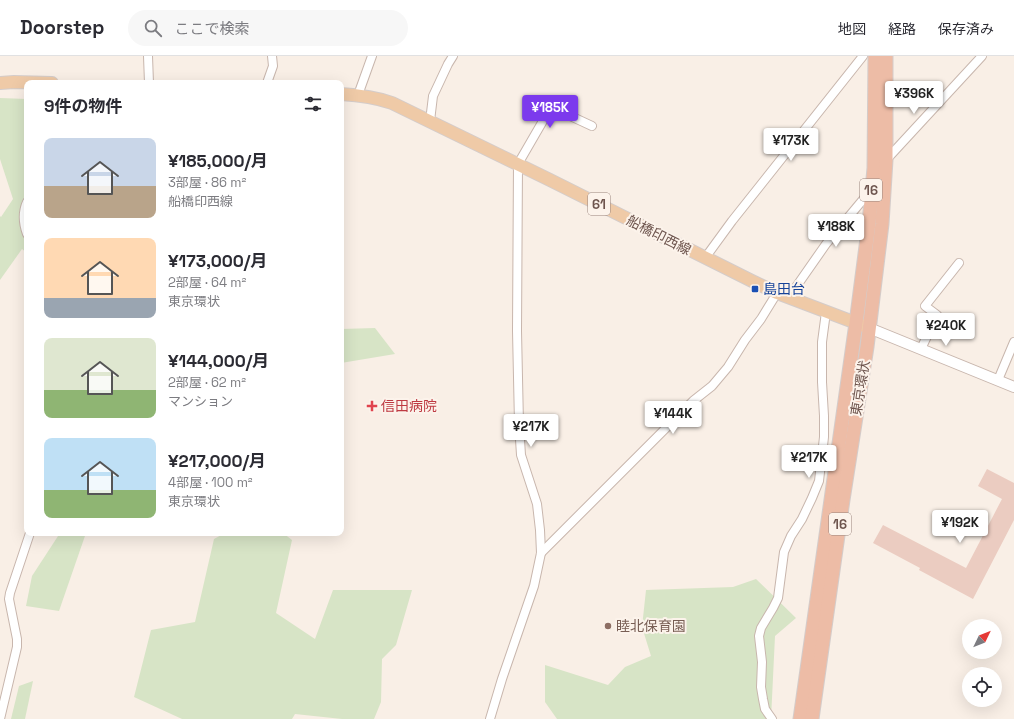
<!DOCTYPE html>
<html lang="ja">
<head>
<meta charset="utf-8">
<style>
	body { margin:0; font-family:"Space Grotesk","Noto Sans JP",sans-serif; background:#f7f7f7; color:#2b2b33; height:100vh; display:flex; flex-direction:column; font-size:15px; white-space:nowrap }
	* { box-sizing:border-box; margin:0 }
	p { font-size:13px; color:#7c7c81 }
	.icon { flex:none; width:22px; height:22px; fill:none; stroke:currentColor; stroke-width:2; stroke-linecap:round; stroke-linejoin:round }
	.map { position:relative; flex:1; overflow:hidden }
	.details { position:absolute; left:24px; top:24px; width:320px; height:456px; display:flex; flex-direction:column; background:#fff; border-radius:8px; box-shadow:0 4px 16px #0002 }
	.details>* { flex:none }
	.needle { width:26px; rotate:47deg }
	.controls { position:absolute; left:962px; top:563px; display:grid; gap:8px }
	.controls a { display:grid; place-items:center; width:40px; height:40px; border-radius:50%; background:#fff; box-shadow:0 4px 16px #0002; font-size:20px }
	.price { position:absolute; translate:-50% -34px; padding:0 9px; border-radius:4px; background:#fff; color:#222; font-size:13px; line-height:26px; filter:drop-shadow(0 1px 2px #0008) }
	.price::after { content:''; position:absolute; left:50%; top:24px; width:12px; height:9px; margin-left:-6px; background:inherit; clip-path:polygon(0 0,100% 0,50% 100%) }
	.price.selected { background:#7c3aed; color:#fff }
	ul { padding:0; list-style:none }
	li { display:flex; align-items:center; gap:12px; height:100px; padding:0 20px }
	li span { display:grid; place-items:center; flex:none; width:112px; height:80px; border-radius:8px; color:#555 }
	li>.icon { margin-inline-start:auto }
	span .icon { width:48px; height:48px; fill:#fffc; stroke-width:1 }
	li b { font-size:17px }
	h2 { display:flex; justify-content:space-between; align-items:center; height:48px; padding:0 20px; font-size:17px }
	header { display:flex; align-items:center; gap:24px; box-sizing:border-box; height:56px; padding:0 20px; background:#fff; border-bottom:1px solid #e1e1e2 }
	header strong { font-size:19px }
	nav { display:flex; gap:22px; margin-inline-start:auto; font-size:14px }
	.search { width:280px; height:36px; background:#f7f7f7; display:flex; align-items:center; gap:10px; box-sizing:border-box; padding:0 14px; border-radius:22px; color:#7c7c81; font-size:15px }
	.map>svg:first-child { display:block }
	.green { fill:#d7e4c6 }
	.building { fill:#ebccc1 }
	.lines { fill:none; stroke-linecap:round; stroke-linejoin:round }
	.minor-casing { stroke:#c8b6ad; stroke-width:10 }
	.tertiary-casing { stroke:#c8b6ad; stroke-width:12 }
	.primary-casing { stroke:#d4ccca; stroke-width:14 }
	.trunk-casing { stroke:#d4ccca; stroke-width:15 }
	.minor { stroke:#fff; stroke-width:8 }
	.tertiary { stroke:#fff; stroke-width:10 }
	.primary { stroke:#efcaa7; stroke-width:12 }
	.trunk { stroke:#edbca6; stroke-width:13 }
	.transit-dot { fill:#1a4fb4; stroke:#fcf3eb; stroke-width:1.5 }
	.health-dot { fill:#e0444e; stroke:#fcf3eb; stroke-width:1.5 }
	.education-dot { fill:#8d6e63; stroke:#fcf3eb; stroke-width:1.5 }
	.labels { text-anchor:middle; stroke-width:4; stroke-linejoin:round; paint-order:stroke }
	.shield { fill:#fcf3eb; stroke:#99847d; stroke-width:1 }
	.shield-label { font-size:13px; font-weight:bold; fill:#6e554e }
	.street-label { font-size:14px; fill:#6e554e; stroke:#fcf3eb }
	.transit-label { font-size:14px; fill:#164399; stroke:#fcf3eb; text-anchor:start }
	.health-label { font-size:14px; fill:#be3a42; stroke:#fcf3eb; text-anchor:start }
	.education-label { font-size:14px; fill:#785e54; stroke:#fcf3eb; text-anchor:start }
</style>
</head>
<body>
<header>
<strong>Doorstep</strong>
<div class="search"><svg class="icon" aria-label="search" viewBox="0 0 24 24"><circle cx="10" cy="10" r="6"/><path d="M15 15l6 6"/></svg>ここで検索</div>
<nav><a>地図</a><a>経路</a><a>保存済み</a></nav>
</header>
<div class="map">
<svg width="1014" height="663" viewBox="0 0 1014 663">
	<rect width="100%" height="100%" fill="#f9efe6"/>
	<g class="green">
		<polygon points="0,42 27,43 27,197 22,193 0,224 0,160 1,161 13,143 0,103"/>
		<polygon points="375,272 395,298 341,307 341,273"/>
		<polygon points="60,477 86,477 59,555 26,550 32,520"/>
		<polygon points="225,477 283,477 292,484 276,557 315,583 333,534 412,534 396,589 382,603 381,646 374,663 342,663 295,658 292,663 182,663 134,641 151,574 195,566 214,483"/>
		<polygon points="756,523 796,562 775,580 771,663 557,663 545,646 545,609 608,629 625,611 651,600 642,571 646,534 733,531"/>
		<polygon points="33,625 25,663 11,663 19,630"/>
	</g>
	<polygon class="building" points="987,413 1014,427 1014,464 973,543 919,514 920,512 873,487 883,469 966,512 1002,443 978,430"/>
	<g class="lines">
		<g class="minor-casing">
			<g id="minor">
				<polyline points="148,0 149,27"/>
				<polyline points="267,27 273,10 272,0"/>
				<polyline points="358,39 372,0"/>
				<polyline points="430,65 433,40 448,8 453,0"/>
				<polyline points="886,104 982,0"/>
				<path d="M27,146C22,157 23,167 27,178"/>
				<polyline points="705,202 732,165 863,0"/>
				<polyline points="789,241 826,188 871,134"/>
				<polyline points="921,293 937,259 925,250 959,207"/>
				<polyline points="998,324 1014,286"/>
				<polyline points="541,497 693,345 712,330 728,311 745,284 761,263 777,237"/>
				<polyline points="0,663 17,591 17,583 9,543 10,537 30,477"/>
				<polyline points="490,663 502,623 534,530 541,497 540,474 537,448 521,399 519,368 517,275 518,108 551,51 592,70"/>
				<polyline points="772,663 765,653 763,643 761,631 762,606 759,580 761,572 773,552 778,542 784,496 791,480 802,463 812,442 819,425 824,381 824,360 822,326 822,286 826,256"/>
			</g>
		</g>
		<g class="tertiary-casing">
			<polyline id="tertiary" points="869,272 1014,331"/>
		</g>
		<g class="primary-casing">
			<g id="primary">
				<polyline points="0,27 14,26 52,27"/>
				<path d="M341,38C359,39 375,41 392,47L550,124L752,225L777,237L864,270"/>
			</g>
		</g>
		<g class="trunk-casing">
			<g id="trunk">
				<polyline points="800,663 856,267 869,167 874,112 875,0"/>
				<polyline points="812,663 843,444 867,291 882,168 886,104 886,0"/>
			</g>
		</g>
		<use href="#minor" class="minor"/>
		<use href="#tertiary" class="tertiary"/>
		<use href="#primary" class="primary"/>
		<use href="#trunk" class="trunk"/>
	</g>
	<rect class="transit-dot" x="751" y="229" width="8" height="8" rx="2"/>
	<path class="health-dot" d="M370 344h4v4h4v4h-4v4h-4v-4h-4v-4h4z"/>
	<circle class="education-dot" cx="608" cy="570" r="4"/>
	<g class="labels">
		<g class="shield">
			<rect x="860" y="123" width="22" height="22" rx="3"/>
			<rect x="588" y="137" width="22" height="22" rx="3"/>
			<rect x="829" y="457" width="22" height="22" rx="3"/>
		</g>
		<g class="shield-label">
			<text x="871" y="139">16</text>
			<text x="599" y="153">61</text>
			<text x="840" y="473">16</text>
		</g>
		<g class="street-label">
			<text transform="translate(659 179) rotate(27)" y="5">船橋印西線</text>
			<text transform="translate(860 332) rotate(-81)" y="5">東京環状</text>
		</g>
		<g class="transit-label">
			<text x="763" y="238">島田台</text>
		</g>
		<g class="health-label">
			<text x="381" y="355">信田病院</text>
		</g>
		<g class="education-label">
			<text x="616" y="575">睦北保育園</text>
		</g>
	</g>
</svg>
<div class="controls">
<a><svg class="needle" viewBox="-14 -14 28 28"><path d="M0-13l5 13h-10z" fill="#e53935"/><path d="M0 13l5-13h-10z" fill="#7c7c81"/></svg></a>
<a><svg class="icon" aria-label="locate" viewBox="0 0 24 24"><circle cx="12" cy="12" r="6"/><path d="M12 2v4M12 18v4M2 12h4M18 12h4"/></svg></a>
</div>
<b class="price" style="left:914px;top:59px">¥396K</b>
<b class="price selected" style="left:550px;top:73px">¥185K</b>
<b class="price" style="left:791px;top:106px">¥173K</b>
<b class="price" style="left:836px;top:192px">¥188K</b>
<b class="price" style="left:946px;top:291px">¥240K</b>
<b class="price" style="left:673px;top:379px">¥144K</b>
<b class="price" style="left:531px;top:392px">¥217K</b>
<b class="price" style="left:809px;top:423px">¥217K</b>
<b class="price" style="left:960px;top:488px">¥192K</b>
<section class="details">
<h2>9件の物件<svg class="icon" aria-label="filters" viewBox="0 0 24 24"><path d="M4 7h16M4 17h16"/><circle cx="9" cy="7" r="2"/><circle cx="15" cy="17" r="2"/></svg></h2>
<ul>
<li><span style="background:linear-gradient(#c9d6e8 60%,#b9a48a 0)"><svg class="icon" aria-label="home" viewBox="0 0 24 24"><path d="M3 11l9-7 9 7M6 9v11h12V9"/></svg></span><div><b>¥185,000/月</b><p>3部屋 · 86 m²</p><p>船橋印西線</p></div></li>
<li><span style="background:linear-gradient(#ffd9b3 75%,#9aa5b1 0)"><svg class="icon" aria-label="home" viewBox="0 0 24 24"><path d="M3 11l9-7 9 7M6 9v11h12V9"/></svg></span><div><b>¥173,000/月</b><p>2部屋 · 64 m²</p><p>東京環状</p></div></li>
<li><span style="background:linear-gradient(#dfe7d0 65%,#8fb573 0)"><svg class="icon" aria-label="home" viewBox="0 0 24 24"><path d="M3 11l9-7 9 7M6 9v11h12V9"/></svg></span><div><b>¥144,000/月</b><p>2部屋 · 62 m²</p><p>マンション</p></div></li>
<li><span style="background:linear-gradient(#bfe0f5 65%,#8fb573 0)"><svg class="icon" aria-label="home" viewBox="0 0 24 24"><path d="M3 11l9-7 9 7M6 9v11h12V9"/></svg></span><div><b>¥217,000/月</b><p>4部屋 · 100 m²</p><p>東京環状</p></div></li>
</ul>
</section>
</div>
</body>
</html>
